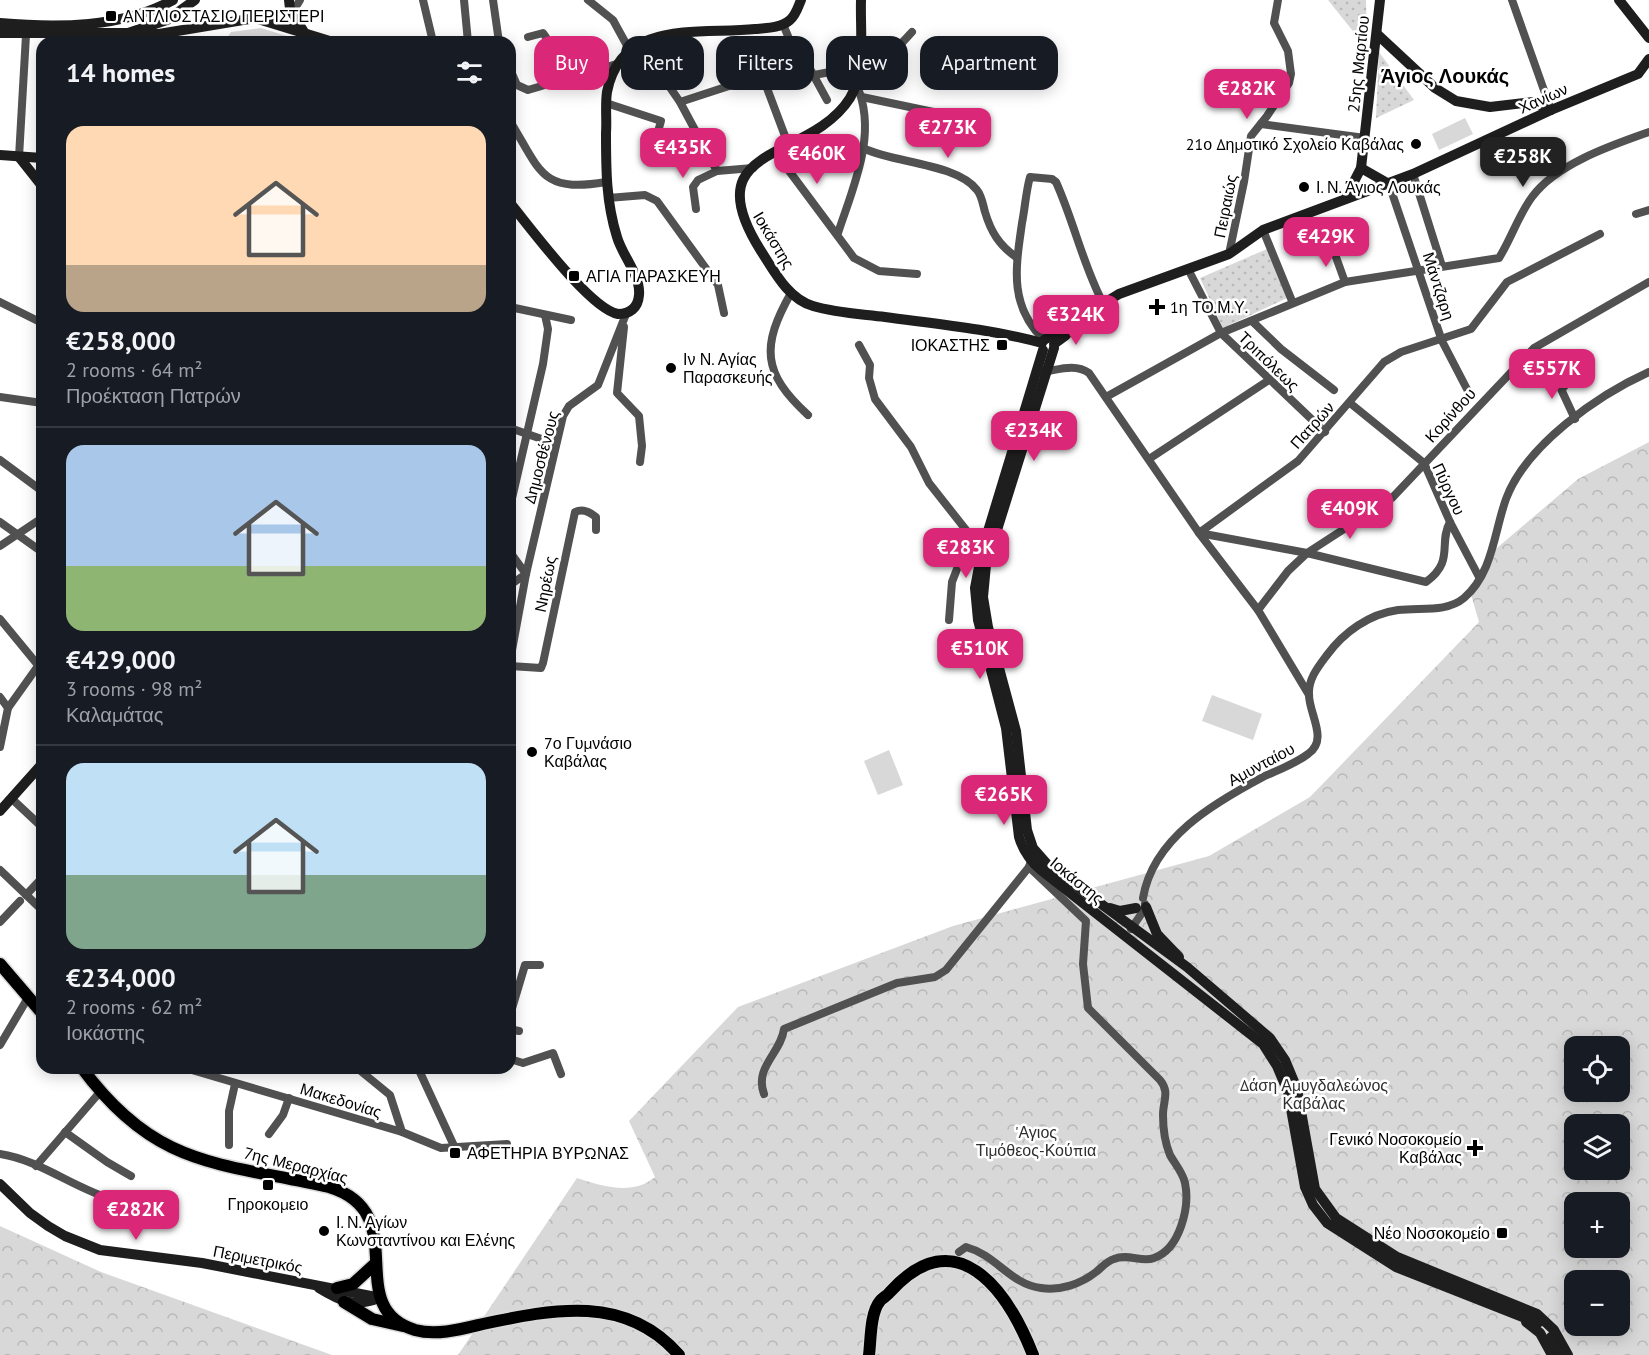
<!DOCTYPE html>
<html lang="en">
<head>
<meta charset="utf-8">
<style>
	body { margin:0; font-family:"PT Sans",sans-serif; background:#242831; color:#f1f3f6; height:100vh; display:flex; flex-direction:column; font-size:22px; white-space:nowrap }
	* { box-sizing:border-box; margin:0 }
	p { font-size:20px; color:#9ea1a6 }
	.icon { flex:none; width:33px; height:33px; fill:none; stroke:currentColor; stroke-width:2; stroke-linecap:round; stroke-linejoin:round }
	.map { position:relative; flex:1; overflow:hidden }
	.drawer { position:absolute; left:36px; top:36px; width:480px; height:1038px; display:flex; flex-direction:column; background:#171b24; border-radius:18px; box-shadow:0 3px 15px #0003 }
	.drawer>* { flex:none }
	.hud { position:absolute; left:534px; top:36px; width:570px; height:54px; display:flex; gap:12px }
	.controls { position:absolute; left:1564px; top:1036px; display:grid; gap:12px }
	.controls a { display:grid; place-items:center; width:66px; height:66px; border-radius:12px; background:#171b24; box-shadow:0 3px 15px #0003; font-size:30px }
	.price { position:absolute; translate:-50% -51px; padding:0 14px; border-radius:12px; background:#db2777; color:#fff; font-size:20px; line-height:39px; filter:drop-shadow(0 2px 3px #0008) }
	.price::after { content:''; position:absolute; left:50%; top:36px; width:18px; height:14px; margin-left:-9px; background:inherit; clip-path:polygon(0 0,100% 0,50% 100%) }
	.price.active { background:#222; color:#fff }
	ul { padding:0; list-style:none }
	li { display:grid; align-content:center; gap:12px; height:318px; padding:0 30px }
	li+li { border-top:2px solid #363941 }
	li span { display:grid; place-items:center; height:186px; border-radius:18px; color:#555 }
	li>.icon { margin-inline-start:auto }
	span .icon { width:108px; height:108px; fill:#fffc; stroke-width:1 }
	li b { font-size:26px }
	h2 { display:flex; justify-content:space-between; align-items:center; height:72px; padding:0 30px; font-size:26px }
	.chip { padding:0 21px; border-radius:18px; background:#171b24; box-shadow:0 3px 15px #0003; font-size:21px; line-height:54px }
	.chip.active { background:#db2777; color:#fff }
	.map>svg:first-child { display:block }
	.grass { fill:url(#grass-dots) }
	.forest { fill:url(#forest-crowns); fill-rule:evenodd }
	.pitch { fill:#d8d8d8 }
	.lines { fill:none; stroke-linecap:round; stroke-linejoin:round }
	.primary-casing { stroke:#dbdbdb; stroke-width:15 }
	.street { stroke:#515151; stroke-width:8 }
	.secondary { stroke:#1e1e1e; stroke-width:10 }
	.primary { stroke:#000; stroke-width:12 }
	.poi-dot { fill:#000; stroke:#fff; stroke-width:2 }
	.labels { text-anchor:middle; stroke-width:5; stroke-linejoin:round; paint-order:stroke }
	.poi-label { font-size:16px; fill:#000; stroke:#fff; text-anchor:start }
	.street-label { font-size:16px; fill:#000; stroke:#fff }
	.park-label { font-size:16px; fill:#2f2f2f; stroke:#fff }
	.quarter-label { font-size:20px; font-weight:bold; fill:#000; stroke:#fff }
</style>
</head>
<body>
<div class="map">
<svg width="1649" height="1355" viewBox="0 0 1649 1355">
	<defs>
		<pattern id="grass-dots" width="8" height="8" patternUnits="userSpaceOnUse" patternTransform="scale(1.5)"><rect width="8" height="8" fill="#d8d8d8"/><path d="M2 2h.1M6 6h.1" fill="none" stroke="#b8b8b8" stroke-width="1.8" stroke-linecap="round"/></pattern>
		<pattern id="forest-crowns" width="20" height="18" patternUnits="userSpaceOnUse" patternTransform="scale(1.5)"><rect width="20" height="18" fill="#d8d8d8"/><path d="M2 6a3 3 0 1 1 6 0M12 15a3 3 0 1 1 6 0" fill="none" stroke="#b8b8b8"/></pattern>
	</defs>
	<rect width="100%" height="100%" fill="#fff"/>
	<g class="grass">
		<polygon points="1328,0 1366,0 1367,44 1360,40"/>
		<polygon points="1379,52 1414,100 1376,118"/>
		<polygon points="1267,249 1287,298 1223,328 1200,278"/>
	</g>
	<g class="forest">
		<path d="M1649,442V1355H458L577,1178C602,1186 633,1196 655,1177L629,1121L738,1007L953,926L1209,856L1310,797L1479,622L1470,591L1491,553L1578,479ZM1575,1047H1620V1092H1575ZM1575,1125H1620V1170H1575ZM1575,1203H1620V1248H1575ZM1575,1281H1620V1326H1575Z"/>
		<polygon points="0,1226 101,1272 332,1355 0,1355"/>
	</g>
	<g class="pitch">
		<polygon points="261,28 306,42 216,42 221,36 226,39 231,32"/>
		<polygon points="1465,118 1473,134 1439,150 1432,134"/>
		<polygon points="1212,695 1262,714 1253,740 1202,721"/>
		<polygon points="889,750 903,785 878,795 864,761"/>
	</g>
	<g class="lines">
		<g class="primary-casing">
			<g id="primary">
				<polyline points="0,964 42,1013"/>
				<path d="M82,1068C156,1168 218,1162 329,1187C415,1213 340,1307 415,1330C437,1336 462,1329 483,1324C554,1309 626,1294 679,1355"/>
				<polyline points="337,1288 353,1284 376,1263"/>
				<polyline points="344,1302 372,1319 403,1326"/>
				<path d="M869,1355C871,1340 870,1313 880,1301C882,1298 887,1296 890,1292C956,1219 1007,1289 1033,1355"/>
			</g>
		</g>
		<g class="street">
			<polyline points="423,0 433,42"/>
			<polyline points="464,0 468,42"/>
			<polyline points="493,0 499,42"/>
			<polyline points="588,0 613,20 630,51"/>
			<polyline points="1512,0 1551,110"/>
			<polyline points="290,9 297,5 300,0"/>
			<polyline points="783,24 799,63"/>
			<polyline points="528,37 543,33 574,77"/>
			<polyline points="640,44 680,102 717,171 753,168"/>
			<polyline points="799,63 805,63 809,67 827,100"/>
			<polyline points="510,69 517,85 528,90 620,63"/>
			<path d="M859,70C884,65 895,50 912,32"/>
			<polyline points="762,75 788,144"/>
			<polyline points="814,75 830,72"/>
			<polyline points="862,97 962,118"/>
			<polyline points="680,102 799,63"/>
			<polyline points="606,103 661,121 655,142"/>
			<path d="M510,121C541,172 541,193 606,182"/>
			<polyline points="1261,124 1365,138"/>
			<path d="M865,149C896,163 957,164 977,190C982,196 983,205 985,212C991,232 999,245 1016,257"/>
			<polyline points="775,152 854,258 879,271 917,274"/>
			<polyline points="19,157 26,35"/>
			<polyline points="1413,174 1442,266"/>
			<polyline points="1389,184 1442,341 1469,393"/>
			<polyline points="608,198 645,195 657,201 718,285 724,313"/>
			<polyline points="696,209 693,187 698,180 717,171"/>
			<polyline points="1636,214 1649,210"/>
			<polyline points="1263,230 1292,301"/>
			<path d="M838,233C853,187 878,134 857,86"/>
			<polyline points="1332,246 1345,282"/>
			<polyline points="1229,254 1244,182 1251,136 1267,116 1289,83 1291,74 1288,51 1274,23 1278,0"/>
			<polyline points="1188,269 1221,333 1325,432"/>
			<path d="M791,293C761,346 762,373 808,415"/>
			<polyline points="0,302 42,323"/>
			<polyline points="510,307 571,320"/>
			<polyline points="1252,321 1281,349 1334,390"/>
			<polyline points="624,327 617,393 639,416 642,446 640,462"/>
			<path d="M1044,340C1008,305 1016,266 1022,223C1025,208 1026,191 1030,177L1052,179L1056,182C1074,222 1083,265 1103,303"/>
			<polyline points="859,345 870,365 869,378 875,399 911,447 929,483 970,535 989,541"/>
			<path d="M1042,372C1058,370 1075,363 1089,373L1199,533L1307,553L1392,498L1534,348L1649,282"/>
			<polyline points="1564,387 1561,389 1575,419"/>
			<polyline points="0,397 42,403"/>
			<path d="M1106,397L1221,333L1345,282L1499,258C1511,239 1518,216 1532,197C1556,164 1612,145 1649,132"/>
			<polyline points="1350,403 1424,463 1450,522 1479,577"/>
			<polyline points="510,428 556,444"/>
			<polyline points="1149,459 1269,380"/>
			<polyline points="0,460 42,491"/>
			<polyline points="510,507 543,364 548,329 545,315"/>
			<polyline points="0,522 42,552"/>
			<polyline points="0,546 42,518"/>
			<polyline points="510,552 526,574 510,585"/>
			<polyline points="1258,610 1199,533 1298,461 1384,362 1401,352 1471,329 1507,282 1600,234"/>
			<polyline points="0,619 42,670"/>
			<polyline points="949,620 952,582 970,535"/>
			<polyline points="510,661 526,574 563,416 569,406 598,385 626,314"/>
			<path d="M510,666L541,668L543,663L575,512C583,508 590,512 596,517V530"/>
			<path d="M1309,695L1258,610L1288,571L1307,553L1426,582C1455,561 1438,544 1450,522"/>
			<polyline points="0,697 8,708"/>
			<polyline points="0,747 8,708 38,666"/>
			<polyline points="12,799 42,827"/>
			<polyline points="0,870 42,910"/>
			<polyline points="26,895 42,878"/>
			<path d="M1143,898C1153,838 1214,803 1263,777C1278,770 1295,764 1308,754C1329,740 1309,714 1309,695C1308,679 1318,667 1327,655C1344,632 1369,614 1398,610C1420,607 1446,613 1464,598C1493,573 1494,532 1506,499C1526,445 1598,395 1649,372"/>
			<polyline points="0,922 20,901"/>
			<polyline points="1131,929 1146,907 1145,904"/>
			<polyline points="510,1015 525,965 540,965"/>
			<polyline points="510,1024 514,1030 519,1031"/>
			<polyline points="0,1045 29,996"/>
			<polyline points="510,1059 523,1063 553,1053 561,1074"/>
			<polyline points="185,1068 402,1132 441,1148 507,1144"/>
			<polyline points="357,1068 390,1095 402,1132"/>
			<polyline points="418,1068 455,1148"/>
			<path d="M764,1094C754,1067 781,1053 784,1029L897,983L935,977L946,970L1029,867"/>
			<polyline points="65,1132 107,1162 131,1176"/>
			<polyline points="269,1134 283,1115 289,1098"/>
			<polyline points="229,1145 229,1111 235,1084"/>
			<path d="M0,1154C40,1160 75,1189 114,1200"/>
			<polyline points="36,1166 100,1092"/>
			<path d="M959,1252L966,1247C996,1255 1010,1284 1041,1288C1060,1291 1081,1284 1096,1272C1102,1267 1107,1261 1114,1259C1128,1253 1142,1263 1154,1258C1180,1249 1190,1207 1185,1183C1183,1173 1175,1164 1170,1155C1165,1143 1163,1128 1163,1115C1163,1101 1170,1092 1160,1080L1088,1008L1083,964L1086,921L1029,867L1031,860"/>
		</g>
		<g class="secondary">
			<polyline points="289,0 290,9 304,32"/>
			<path d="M861,0C860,30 866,72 850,98C809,163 692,142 761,251C774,271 788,299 813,306C836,313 861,314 885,317C937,324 991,329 1042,343"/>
			<polyline points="1619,0 1649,38"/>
			<path d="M0,23C57,28 122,28 173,0"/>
			<polyline points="0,33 128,33 167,20 195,0"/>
			<polyline points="128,33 159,34 255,18 333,42"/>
			<polyline points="1378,35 1435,88 1456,101 1490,107 1533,102 1551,110"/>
			<polyline points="0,155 42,158"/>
			<polyline points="19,157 42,186"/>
			<polyline points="1361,168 1389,184"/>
			<polyline points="1345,199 1361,168 1380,0"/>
			<path d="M510,203C530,227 590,309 618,314C630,314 638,308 639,295C641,276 622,255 617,237C606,202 606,169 606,133C607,120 605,105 607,92C621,18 701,35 755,29C767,28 781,28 790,20C796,15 798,7 801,0"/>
			<polyline points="1044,340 1119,294 1229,254 1263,230 1413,174 1551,110 1638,74 1649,59"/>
			<polyline points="1054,344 1065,336 1076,323"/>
			<polyline points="1054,348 986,565 983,597 988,627 1016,731 1027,830 1033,848 1048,865 1187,967 1270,1038 1285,1060 1297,1089 1315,1189 1336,1218 1397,1257 1537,1314 1554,1330 1568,1355"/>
			<path d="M1043,350L982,551L975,588L978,620L1006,728L1019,837C1023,851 1031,862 1042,871L1263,1044L1277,1066L1288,1092L1305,1187L1313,1205L1327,1223L1396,1267L1538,1323"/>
			<polyline points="0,811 42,764"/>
			<polyline points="1146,907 1157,934 1179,957"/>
			<polyline points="1110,908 1120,911 1136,908"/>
			<polyline points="0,1184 30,1213 48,1226 65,1236 100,1250 202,1263 381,1298"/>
			<path d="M319,1288C340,1301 355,1308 379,1298"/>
			<polyline points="1526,1322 1540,1333 1552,1355"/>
			<polyline points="1551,1337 1560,1355"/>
		</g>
		<use href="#primary" class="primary"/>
	</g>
	<g class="poi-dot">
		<rect x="105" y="10" width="12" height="12" rx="3"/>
		<circle cx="1416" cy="144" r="6"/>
		<circle cx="1304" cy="187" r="6"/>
		<rect x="568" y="270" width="12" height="12" rx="3"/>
		<path d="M1154 298h6v6h6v6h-6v6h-6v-6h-6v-6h6z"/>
		<rect x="996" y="339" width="12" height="12" rx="3"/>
		<circle cx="671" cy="368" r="6"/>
		<circle cx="532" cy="752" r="6"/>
		<path d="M1472 1139h6v6h6v6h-6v6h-6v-6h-6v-6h6z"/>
		<rect x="449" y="1147" width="12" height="12" rx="3"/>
		<rect x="262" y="1179" width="12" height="12" rx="3"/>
		<circle cx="324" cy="1231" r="6"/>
		<rect x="1496" y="1227" width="12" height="12" rx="3"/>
	</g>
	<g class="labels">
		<g class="poi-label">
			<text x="123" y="22">ΑΝΤΛΙΟΣΤΑΣΙΟ ΠΕΡΙΣΤΕΡΙ</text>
			<text x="1404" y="150" text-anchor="end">21ο Δημοτικό Σχολείο Καβάλας</text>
			<text x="1316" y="193">Ι. Ν. Άγιος Λουκάς</text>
			<text x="586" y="282">ΑΓΙΑ ΠΑΡΑΣΚΕΥΗ</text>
			<text x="1170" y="313">1η ΤΟ.Μ.Υ.</text>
			<text x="990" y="351" text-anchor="end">ΙΟΚΑΣΤΗΣ</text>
			<text x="683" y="365">Ιν Ν. Αγίας<tspan x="683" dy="18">Παρασκευής</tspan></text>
			<text x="544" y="749">7ο Γυμνάσιο<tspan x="544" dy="18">Καβάλας</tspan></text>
			<text x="1462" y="1145" text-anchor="end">Γενικό Νοσοκομείο<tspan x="1462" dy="18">Καβάλας</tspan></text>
			<text x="467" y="1159">ΑΦΕΤΗΡΙΑ ΒΥΡΩΝΑΣ</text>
			<text x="268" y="1210" text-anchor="middle">Γηροκομειο</text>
			<text x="336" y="1228">Ι. Ν. Αγίων<tspan x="336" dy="18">Κωνσταντίνου και Ελένης</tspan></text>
			<text x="1490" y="1239" text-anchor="end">Νέο Νοσοκομείο</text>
		</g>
		<g class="street-label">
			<text transform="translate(1358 64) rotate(-84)" y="6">25ης Μαρτίου</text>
			<text transform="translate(1543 98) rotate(-24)" y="6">Χανίων</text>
			<text transform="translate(1225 206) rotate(-79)" y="6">Πειραιώς</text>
			<text transform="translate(774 240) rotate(59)" y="6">Ιοκάστης</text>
			<text transform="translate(1439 286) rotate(72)" y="6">Μάντζαρη</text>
			<text transform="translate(1269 361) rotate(44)" y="6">Τριπόλεως</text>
			<text transform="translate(1450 415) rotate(-48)" y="6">Κορίνθου</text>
			<text transform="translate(1312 425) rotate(-48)" y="6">Πατρών</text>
			<text transform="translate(541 457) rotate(-75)" y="6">Δημοσθένους</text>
			<text transform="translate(1449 489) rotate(65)" y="6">Πύργου</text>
			<text transform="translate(545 584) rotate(-79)" y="6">Νηρέως</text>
			<text transform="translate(1261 764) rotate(-28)" y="6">Αμυνταίου</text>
			<text transform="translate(1077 880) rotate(39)" y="6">Ιοκάστης</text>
			<text transform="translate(341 1100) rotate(17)" y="6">Μακεδονίας</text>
			<text transform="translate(296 1165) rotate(14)" y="6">7ης Μεραρχίας</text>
			<text transform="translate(258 1259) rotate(11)" y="6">Περιμετρικός</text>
		</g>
		<g class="park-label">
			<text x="1314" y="1091">Δάση Αμυγδαλεώνος<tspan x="1314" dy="18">Καβάλας</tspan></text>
			<text x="1036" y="1138">'Αγιος<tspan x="1036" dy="18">Τιμόθεος-Κούπια</tspan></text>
		</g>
		<g class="quarter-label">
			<text x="1445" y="83">Άγιος Λουκάς</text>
		</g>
	</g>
</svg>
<div class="controls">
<a><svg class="icon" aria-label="locate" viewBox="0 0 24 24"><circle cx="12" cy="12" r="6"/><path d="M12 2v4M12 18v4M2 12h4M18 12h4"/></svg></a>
<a><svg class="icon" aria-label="layers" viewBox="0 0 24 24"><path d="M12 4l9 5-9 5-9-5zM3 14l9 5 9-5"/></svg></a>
<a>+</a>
<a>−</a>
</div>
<b class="price" style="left:1247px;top:120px">€282K</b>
<b class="price" style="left:948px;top:159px">€273K</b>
<b class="price" style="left:683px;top:179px">€435K</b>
<b class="price" style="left:817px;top:185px">€460K</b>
<b class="price active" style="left:1523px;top:188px">€258K</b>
<b class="price" style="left:1326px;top:268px">€429K</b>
<b class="price" style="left:1076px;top:346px">€324K</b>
<b class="price" style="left:1552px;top:400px">€557K</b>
<b class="price" style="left:1034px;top:462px">€234K</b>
<b class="price" style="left:1350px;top:540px">€409K</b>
<b class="price" style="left:966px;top:579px">€283K</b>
<b class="price" style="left:980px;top:680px">€510K</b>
<b class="price" style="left:1004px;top:826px">€265K</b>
<b class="price" style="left:136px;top:1241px">€282K</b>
<div class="hud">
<a class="chip active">Buy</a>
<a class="chip">Rent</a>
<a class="chip">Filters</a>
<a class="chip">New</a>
<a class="chip">Apartment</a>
</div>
<section class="drawer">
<h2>14 homes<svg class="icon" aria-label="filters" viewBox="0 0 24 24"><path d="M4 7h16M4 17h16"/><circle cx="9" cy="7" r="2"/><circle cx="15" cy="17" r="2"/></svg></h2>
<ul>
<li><span style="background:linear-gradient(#ffd9b3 75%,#b9a48a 0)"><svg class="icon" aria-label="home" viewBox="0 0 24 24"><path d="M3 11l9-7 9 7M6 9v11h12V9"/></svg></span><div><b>€258,000</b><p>2 rooms · 64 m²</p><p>Προέκταση Πατρών</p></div></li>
<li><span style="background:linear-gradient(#a9c7e8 65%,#8fb573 0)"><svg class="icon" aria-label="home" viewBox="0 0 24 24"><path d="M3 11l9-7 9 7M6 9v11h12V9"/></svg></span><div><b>€429,000</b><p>3 rooms · 98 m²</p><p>Καλαμάτας</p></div></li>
<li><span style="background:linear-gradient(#bfe0f5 60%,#7fa58c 0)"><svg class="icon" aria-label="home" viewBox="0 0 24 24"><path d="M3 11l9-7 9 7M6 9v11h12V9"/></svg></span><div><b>€234,000</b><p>2 rooms · 62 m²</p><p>Ιοκάστης</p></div></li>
</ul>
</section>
</div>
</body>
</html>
